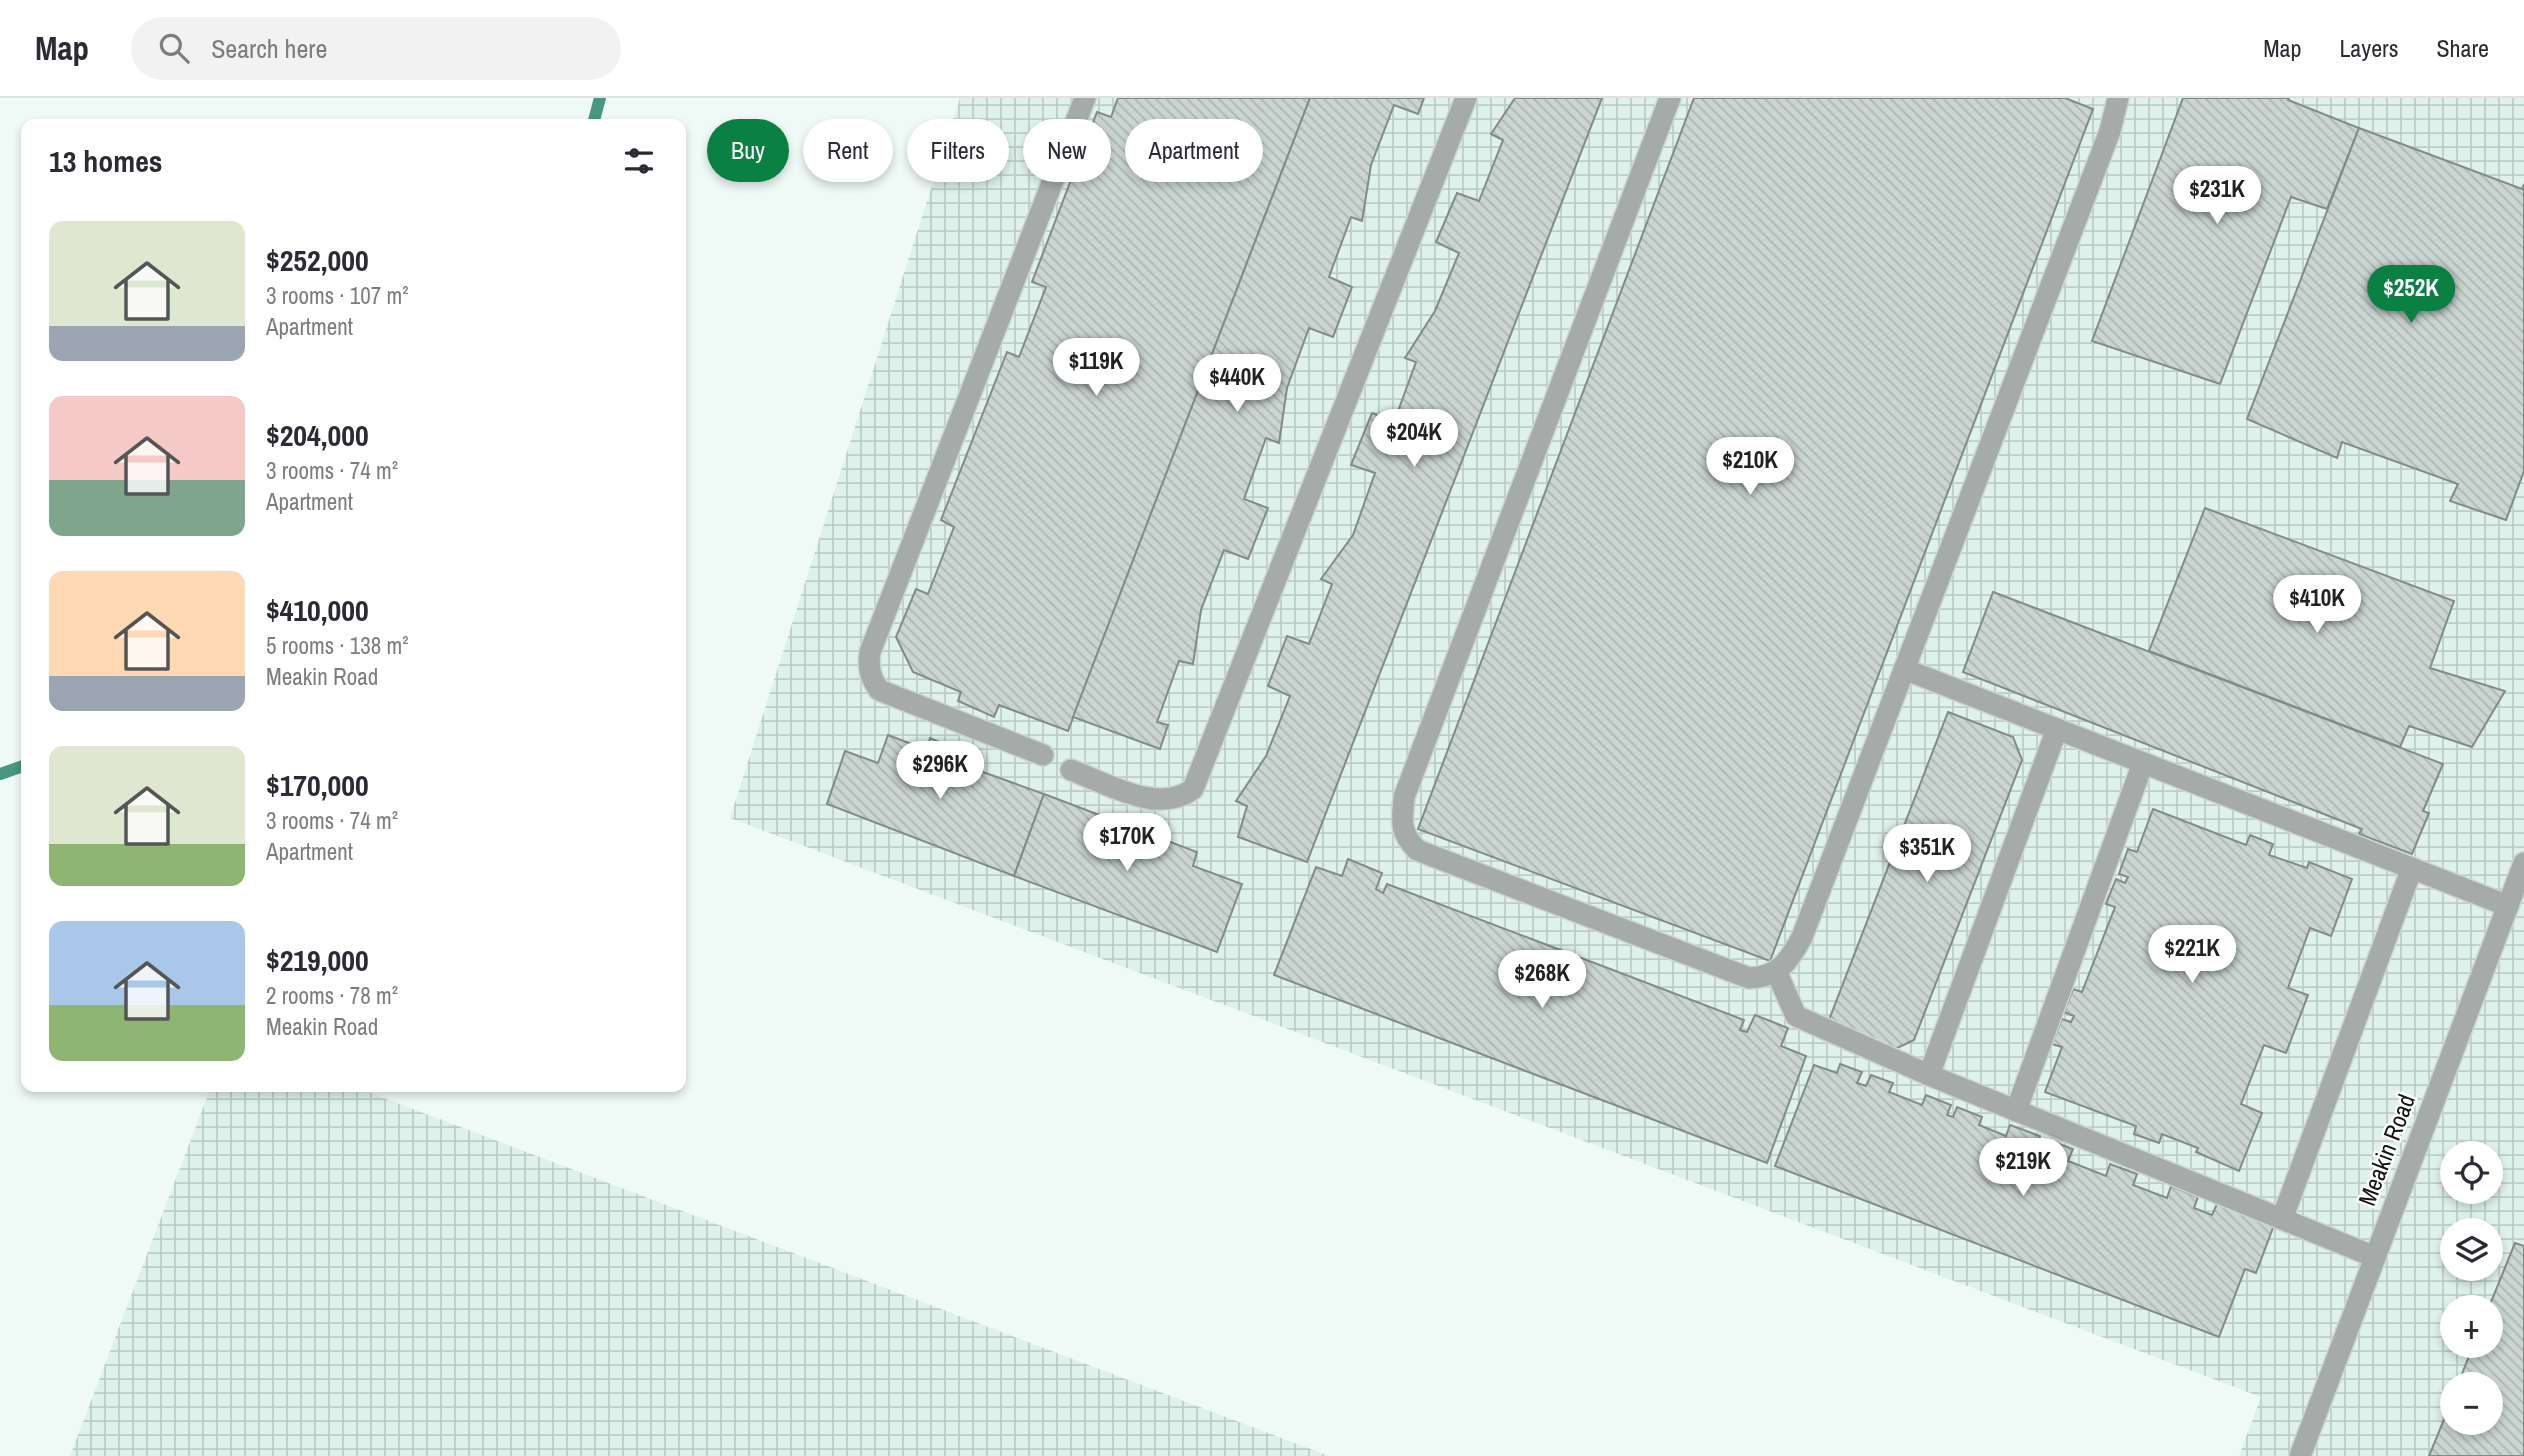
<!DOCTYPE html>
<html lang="en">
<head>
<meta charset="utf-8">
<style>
	body { margin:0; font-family:"Archivo Narrow",sans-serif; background:#f2f2f3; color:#2b2b33; height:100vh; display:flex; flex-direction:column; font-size:26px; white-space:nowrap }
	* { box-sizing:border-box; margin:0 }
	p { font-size:23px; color:#7c7c81 }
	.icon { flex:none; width:38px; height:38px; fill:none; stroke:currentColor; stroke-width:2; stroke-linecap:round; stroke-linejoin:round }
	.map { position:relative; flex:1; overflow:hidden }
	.panel { position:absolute; left:21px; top:21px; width:665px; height:973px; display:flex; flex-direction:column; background:#fff; border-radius:14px; box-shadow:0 4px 10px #0003 }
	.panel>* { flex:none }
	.banner { position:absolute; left:707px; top:21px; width:665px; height:63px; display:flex; gap:14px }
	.fabs { position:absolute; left:2440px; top:1043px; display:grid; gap:14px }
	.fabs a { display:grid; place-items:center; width:63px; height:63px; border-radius:50%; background:#fff; box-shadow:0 4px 10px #0003; font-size:35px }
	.price { position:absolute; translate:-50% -60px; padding:0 16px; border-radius:24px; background:#fff; color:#222; font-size:23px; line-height:46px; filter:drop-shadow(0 2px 4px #0008) }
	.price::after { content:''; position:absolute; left:50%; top:42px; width:21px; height:16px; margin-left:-10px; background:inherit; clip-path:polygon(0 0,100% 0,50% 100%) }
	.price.current { background:#0b8043; color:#fff }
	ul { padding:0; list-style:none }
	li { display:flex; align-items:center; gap:21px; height:175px; padding:0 28px }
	li span { display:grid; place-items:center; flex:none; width:196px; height:140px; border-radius:14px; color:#555 }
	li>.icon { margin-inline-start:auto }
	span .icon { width:84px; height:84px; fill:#fffc; stroke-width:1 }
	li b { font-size:30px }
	h2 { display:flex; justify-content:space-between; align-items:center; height:84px; padding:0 28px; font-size:30px }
	.chip { padding:0 24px; border-radius:32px; background:#fff; box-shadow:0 4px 10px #0003; font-size:24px; line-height:63px }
	.chip.current { background:#0b8043; color:#fff }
	header { display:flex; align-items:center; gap:42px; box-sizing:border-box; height:98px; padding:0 35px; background:#fff; border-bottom:2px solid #e1e1e2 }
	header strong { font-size:33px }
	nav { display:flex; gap:38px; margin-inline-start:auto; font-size:24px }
	.search { width:490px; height:63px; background:#f2f2f3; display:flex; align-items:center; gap:18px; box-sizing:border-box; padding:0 24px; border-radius:38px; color:#7c7c81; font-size:26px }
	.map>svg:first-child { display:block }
	.industrial { fill:url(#industrial-grid); fill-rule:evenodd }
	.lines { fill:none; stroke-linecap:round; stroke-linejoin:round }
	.stream { stroke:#469780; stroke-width:12 }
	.building { fill:url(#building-back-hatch); stroke:#828b88; stroke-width:2 }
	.minor-casing { stroke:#cbd5d2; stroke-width:24 }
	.minor { stroke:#a6aba9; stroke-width:21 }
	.labels { text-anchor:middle; stroke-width:5; stroke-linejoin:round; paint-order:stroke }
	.street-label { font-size:24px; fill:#111513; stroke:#fff }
</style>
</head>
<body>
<header>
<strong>Map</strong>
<div class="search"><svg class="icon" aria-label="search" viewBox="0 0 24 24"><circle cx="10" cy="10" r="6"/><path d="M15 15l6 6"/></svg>Search here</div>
<nav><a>Map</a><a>Layers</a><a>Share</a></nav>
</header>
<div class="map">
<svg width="2524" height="1358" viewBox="0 0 2524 1358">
	<defs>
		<pattern id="industrial-grid" width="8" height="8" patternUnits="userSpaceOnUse" patternTransform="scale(1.75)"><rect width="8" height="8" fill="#def1ea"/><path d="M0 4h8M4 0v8" fill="none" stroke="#bdcec8"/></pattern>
		<pattern id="building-back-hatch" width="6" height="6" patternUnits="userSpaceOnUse" patternTransform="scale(1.75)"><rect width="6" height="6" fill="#cad4d0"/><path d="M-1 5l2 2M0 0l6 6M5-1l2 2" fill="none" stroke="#acb5b2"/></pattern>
	</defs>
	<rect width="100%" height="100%" fill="#eff9f6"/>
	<g class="industrial">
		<path d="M960,0H2524V1358H2239L2261,1299L730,720ZM2452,1055H2490V1094H2452ZM2452,1132H2490V1171H2452ZM2452,1209H2490V1248H2452ZM2452,1286H2490V1325H2452Z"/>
		<polygon points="211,989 355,989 1329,1358 70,1358"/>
	</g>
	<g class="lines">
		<g class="stream">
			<polyline points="593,26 600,0"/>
			<polyline points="0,676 26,667"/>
		</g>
	</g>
	<g class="building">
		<polygon points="1118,0 1310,0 1068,633 999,607 994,619 958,603 961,594 913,574 896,539 916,491 928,496 954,429 941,422 1007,254 1019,259 1046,189 1032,184 1097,14 1111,19"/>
		<polygon points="1310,0 1424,0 1418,16 1394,7 1371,67 1362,123 1351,119 1329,179 1352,189 1333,239 1309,230 1287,290 1279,345 1266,340 1244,401 1268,410 1248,461 1224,452 1201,512 1193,566 1179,563 1157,624 1168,627 1160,651 1073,619"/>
		<polygon points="1515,0 1602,0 1307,764 1238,739 1247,708 1236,703 1266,658 1290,598 1268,588 1287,538 1309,546 1332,486 1321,481 1353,437 1375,375 1351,367 1372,315 1394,324 1416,264 1405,260 1435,213 1459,155 1436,144 1457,95 1479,103 1503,42 1491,36"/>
		<polygon points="1694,0 2065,0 2093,11 1770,863 1418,731"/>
		<polygon points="2183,0 2289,0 2288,2 2359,30 2327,111 2291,99 2220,286 2092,243"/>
		<polygon points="2359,30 2522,91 2524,86 2524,373 2506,422 2450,403 2458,386 2342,344 2337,360 2247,321"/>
		<polygon points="2205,410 2454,503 2430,570 2505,593 2472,649 2409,628 2400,649 2149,553"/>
		<polygon points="1993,494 2443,666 2423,713 2429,715 2412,756 2359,736 2362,731 1963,574"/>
		<polygon points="1948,614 2013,639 2022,662 1914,942 1893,952 1827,927"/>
		<polygon points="888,637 927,652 930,640 970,656 966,668 1044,696 1014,778 827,706 845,653 878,665"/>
		<polygon points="1044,696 1197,754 1193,768 1242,786 1217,854 1014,778"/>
		<polygon points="2153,711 2246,747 2250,737 2273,746 2269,757 2307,770 2309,764 2352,781 2331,838 2310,830 2288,890 2308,897 2286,955 2264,947 2241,1006 2262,1015 2239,1073 2196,1054 2198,1050 2162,1036 2159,1045 2134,1036 2136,1028 2045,994 2062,949 2052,946 2062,921 2071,924 2074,918 2064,914 2073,891 2082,894 2115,809 2106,806 2116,781 2125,785 2128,779 2119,776 2128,751 2137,754"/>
		<polygon points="1348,761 1382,775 1376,791 1383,795 1387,786 1744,922 1740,932 1747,934 1755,917 1788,930 1781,948 1806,958 1767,1065 1274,877 1316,769 1342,778"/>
		<polygon points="1840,966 1862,974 1857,985 1866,988 1871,977 1893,985 1889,994 1922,1007 1926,997 1951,1007 1947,1017 1953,1019 1957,1009 1982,1019 1979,1027 2006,1038 2010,1027 2040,1038 2036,1048 2042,1050 2046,1041 2073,1051 2068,1063 2106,1078 2110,1066 2137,1076 2133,1087 2167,1100 2171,1088 2198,1099 2194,1110 2212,1117 2217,1106 2274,1127 2256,1175 2245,1171 2219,1239 1775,1068 1814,967 1837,975"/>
		<polygon points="2515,1145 2524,1148 2524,1358 2429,1358 2452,1302 2452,1325 2490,1325 2490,1286 2458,1286 2473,1248 2490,1248 2489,1209"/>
	</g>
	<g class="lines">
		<g class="minor-casing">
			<g id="minor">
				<path d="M1670,0L1404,699C1402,724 1399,733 1417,752L1749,880C1779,879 1789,863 1802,839L2110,33L2118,0"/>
				<polyline points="1904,571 2508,808"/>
				<path d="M1043,657L879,592C870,579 868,570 870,554L1085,0"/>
				<path d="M1071,672C1108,686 1158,717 1193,691L1466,0"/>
				<polyline points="1777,875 1796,918 1929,977 2375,1159"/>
				<polyline points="1929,977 2057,631"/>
				<polyline points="2016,1013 2143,665"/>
				<polyline points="2282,1121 2412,770"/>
				<polyline points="2300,1358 2524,765"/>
			</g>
		</g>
		<use href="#minor" class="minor"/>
	</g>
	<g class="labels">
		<g class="street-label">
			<text transform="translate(2387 1052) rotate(-69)" y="8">Meakin Road</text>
		</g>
	</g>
</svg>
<div class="fabs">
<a><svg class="icon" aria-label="locate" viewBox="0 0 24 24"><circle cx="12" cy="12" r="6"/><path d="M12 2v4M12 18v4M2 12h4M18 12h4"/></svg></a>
<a><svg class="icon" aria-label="layers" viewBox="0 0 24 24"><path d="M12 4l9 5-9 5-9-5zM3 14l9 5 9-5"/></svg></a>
<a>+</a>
<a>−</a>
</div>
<b class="price" style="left:2217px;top:128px">$231K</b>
<b class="price current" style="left:2411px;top:227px">$252K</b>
<b class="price" style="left:1096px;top:300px">$119K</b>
<b class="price" style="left:1237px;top:316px">$440K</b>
<b class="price" style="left:1414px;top:371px">$204K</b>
<b class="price" style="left:1750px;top:399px">$210K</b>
<b class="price" style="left:2317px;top:537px">$410K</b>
<b class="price" style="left:940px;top:703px">$296K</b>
<b class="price" style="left:1127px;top:775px">$170K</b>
<b class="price" style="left:1927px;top:786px">$351K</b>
<b class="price" style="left:2192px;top:887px">$221K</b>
<b class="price" style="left:1542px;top:912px">$268K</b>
<b class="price" style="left:2023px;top:1100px">$219K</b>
<div class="banner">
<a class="chip current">Buy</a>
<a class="chip">Rent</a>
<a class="chip">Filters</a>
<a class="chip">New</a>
<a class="chip">Apartment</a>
</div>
<section class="panel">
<h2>13 homes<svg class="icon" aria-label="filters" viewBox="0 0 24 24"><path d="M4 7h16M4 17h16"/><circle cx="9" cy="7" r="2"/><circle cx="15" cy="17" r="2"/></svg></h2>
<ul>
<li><span style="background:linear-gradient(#dfe7d0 75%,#9aa5b1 0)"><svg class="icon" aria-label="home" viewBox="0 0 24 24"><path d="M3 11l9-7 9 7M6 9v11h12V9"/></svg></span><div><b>$252,000</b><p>3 rooms · 107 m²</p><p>Apartment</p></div></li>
<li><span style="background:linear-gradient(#f6c9c9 60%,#7fa58c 0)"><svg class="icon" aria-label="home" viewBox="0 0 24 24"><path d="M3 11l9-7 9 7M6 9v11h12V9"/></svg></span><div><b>$204,000</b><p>3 rooms · 74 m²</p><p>Apartment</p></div></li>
<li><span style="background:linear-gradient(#ffd9b3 75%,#9aa5b1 0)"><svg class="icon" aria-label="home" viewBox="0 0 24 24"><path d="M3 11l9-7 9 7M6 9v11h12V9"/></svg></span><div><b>$410,000</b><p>5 rooms · 138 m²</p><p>Meakin Road</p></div></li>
<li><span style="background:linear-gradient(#dfe7d0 70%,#8fb573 0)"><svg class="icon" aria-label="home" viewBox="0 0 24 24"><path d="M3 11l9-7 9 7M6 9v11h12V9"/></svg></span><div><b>$170,000</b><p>3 rooms · 74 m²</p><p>Apartment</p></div></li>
<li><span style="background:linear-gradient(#a9c7e8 60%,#8fb573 0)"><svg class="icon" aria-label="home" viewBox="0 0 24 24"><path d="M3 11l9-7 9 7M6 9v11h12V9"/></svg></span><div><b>$219,000</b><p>2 rooms · 78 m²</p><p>Meakin Road</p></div></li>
</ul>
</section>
</div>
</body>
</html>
